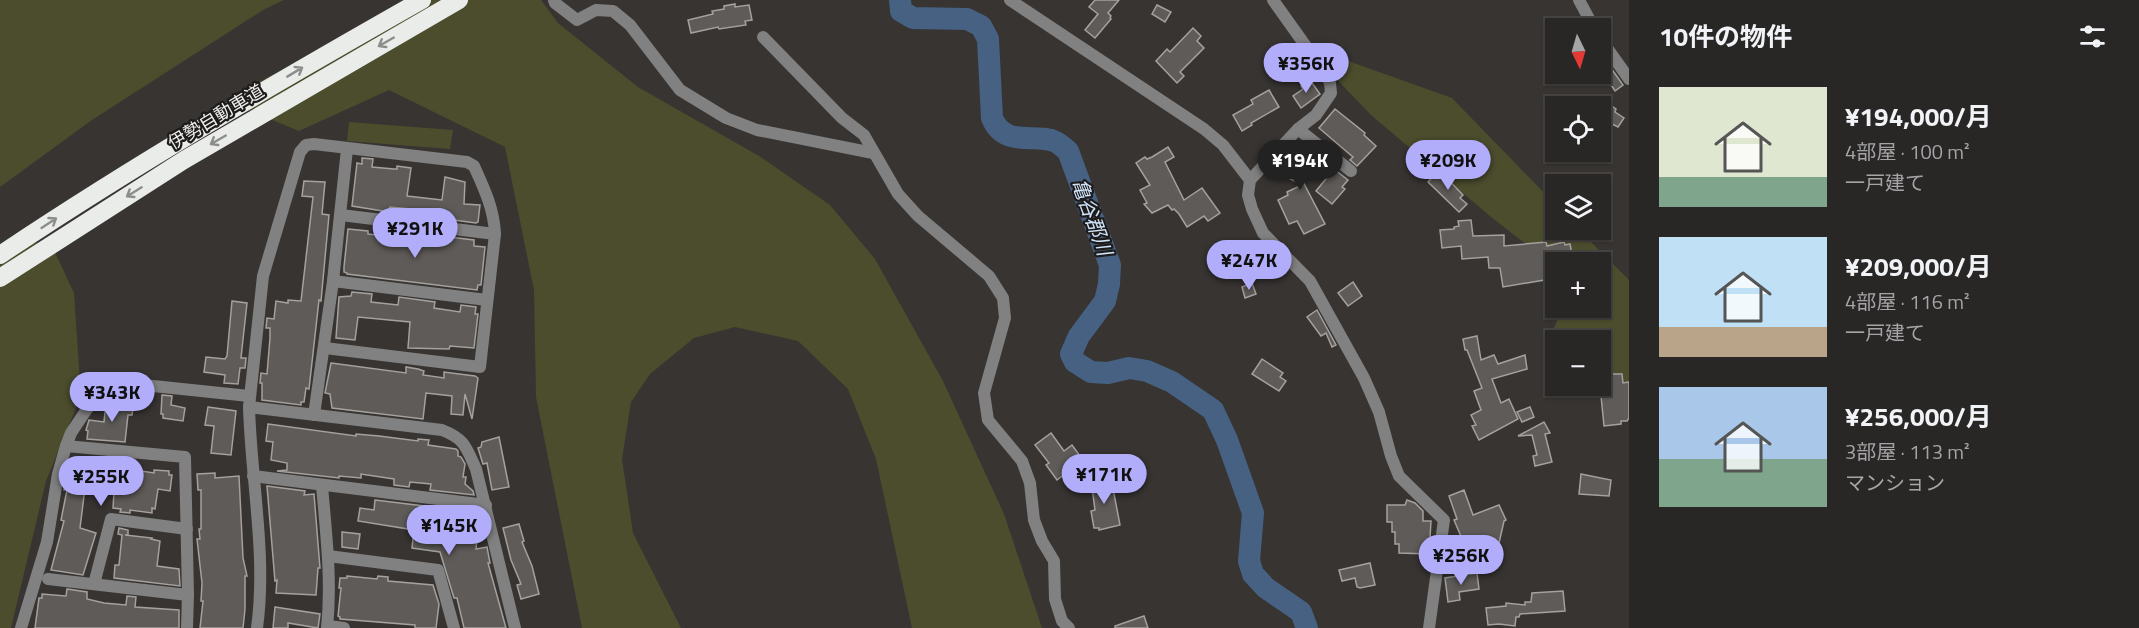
<!DOCTYPE html>
<html lang="ja">
<head>
<meta charset="utf-8">
<style>
	body { margin:0; font-family:"Titillium Web","Noto Sans JP",sans-serif; background:#353332; color:#f1f3f6; height:100vh; display:flex; flex-direction:column; font-size:22px; white-space:nowrap }
	* { box-sizing:border-box; margin:0 }
	p { font-size:20px; color:#a5a5a7 }
	.icon { flex:none; width:33px; height:33px; fill:none; stroke:currentColor; stroke-width:2; stroke-linecap:round; stroke-linejoin:round }
	.map { position:relative; flex:1; overflow:hidden }
	.drawer { display:flex; flex-direction:column; background:#292726; width:510px }
	.drawer>* { flex:none }
	.needle { width:39px; rotate:175deg }
	.buttons { position:absolute; left:1545px; top:18px; display:grid; gap:12px }
	.buttons a { display:grid; place-items:center; width:66px; height:66px; border-radius:0px; background:#292726; box-shadow:0 2px 4px #0004,0 0 0 2px #454443; font-size:30px }
	.price { position:absolute; translate:-50% -51px; padding:0 14px; border-radius:21px; background:#b1adfa; color:#111; font-size:20px; line-height:39px; filter:drop-shadow(0 2px 3px #0008) }
	.price::after { content:''; position:absolute; left:50%; top:36px; width:18px; height:14px; margin-left:-9px; background:inherit; clip-path:polygon(0 0,100% 0,50% 100%) }
	.price.active { background:#222; color:#fff }
	ul { padding:0; list-style:none }
	li { display:flex; align-items:center; gap:18px; height:150px; padding:0 30px }
	li span { display:grid; place-items:center; flex:none; width:168px; height:120px; border-radius:0px; color:#555 }
	li>.icon { margin-inline-start:auto }
	span .icon { width:72px; height:72px; fill:#fffc; stroke-width:1 }
	li b { font-size:26px }
	h2 { display:flex; justify-content:space-between; align-items:center; height:72px; padding:0 30px; font-size:26px }
	main { display:flex; flex:1; min-height:0 }
	.map>svg:first-child { display:block }
	.green { fill:#4b4d2d }
	.lines { fill:none; stroke-linecap:round; stroke-linejoin:round }
	.river { stroke:#466182; stroke-width:22 }
	.building { fill:#5e5b58; stroke:#a4a19e; stroke-width:1.5 }
	.minor { stroke:#808180; stroke-width:12 }
	.tertiary { stroke:#808180; stroke-width:12 }
	.motorway { stroke:#e9ece8; stroke-width:18 }
	.oneway { stroke:#8d8e8c }
	.labels { text-anchor:middle; stroke-width:4.5; stroke-linejoin:round; paint-order:stroke }
	.street-label { font-size:18px; fill:#f0efed; stroke:#1d1c1b }
	.water-label { font-size:20px; font-style:italic; fill:#d0e3fa; stroke:#1d1c1b }
</style>
</head>
<body>
<main>
<div class="map">
<svg width="1629" height="628" viewBox="0 0 1629 628">
	<rect width="100%" height="100%" fill="#373432"/>
	<g class="green">
		<polygon points="0,0 284,0 263,10 92,120 0,187"/>
		<polygon points="419,0 541,0 558,23 638,87 759,156 830,205 875,259 943,381 1004,514 1042,628 912,628 876,459 848,389 798,341 735,327 694,338 650,374 631,402 622,459 633,533 681,628 582,628 536,397 534,290 505,147 389,90 299,131 241,107 239,92"/>
		<polygon points="1337,57 1452,98 1555,204 1556,230 1579,230 1629,280 1629,393 1626,387 1605,365 1601,363 1600,340 1556,340 1555,344 1549,341 1562,308 1600,308 1600,262 1556,262 1555,267 1491,217 1371,115 1321,63"/>
		<polygon points="349,122 453,130 450,149 347,141"/>
		<polygon points="31,241 53,248 74,293 81,396 46,481 11,628 0,628 0,258"/>
	</g>
	<g class="lines">
		<path class="river" d="M900,0L901,11L913,18L967,19L981,26L988,39L992,118C1005,149 1036,132 1056,142C1060,144 1064,148 1068,151L1110,265L1109,284L1105,301L1079,336L1071,354L1075,362L1091,372L1108,373L1129,368L1147,371L1172,382L1213,410L1227,440L1253,513L1249,561L1253,574L1266,588L1301,612L1307,628"/>
	</g>
	<g class="building">
		<polygon points="1095,0 1119,0 1108,13 1111,16 1110,18 1111,19 1095,38 1085,30 1098,14 1089,7"/>
		<polygon points="735,4 735,7 749,5 752,20 745,21 746,25 719,29 718,27 691,33 688,20 713,14 712,11 724,9 724,6"/>
		<polygon points="1157,5 1171,12 1165,22 1152,14"/>
		<polygon points="1193,28 1201,36 1197,41 1204,48 1180,72 1184,76 1177,83 1156,61 1167,49 1170,52"/>
		<polygon points="1611,68 1623,85 1615,91 1604,74"/>
		<polygon points="1310,80 1320,94 1301,108 1293,96 1303,89 1301,86"/>
		<polygon points="1269,90 1279,107 1251,123 1252,125 1242,131 1233,115 1253,104 1251,100"/>
		<polygon points="1600,98 1616,109 1615,112 1624,118 1618,127 1600,118"/>
		<polygon points="1335,109 1365,133 1364,135 1376,146 1357,166 1350,160 1353,157 1319,128"/>
		<polygon points="1298,143 1316,154 1302,178 1300,176 1325,224 1304,234 1297,221 1289,224 1278,200 1288,195 1287,192 1302,185 1283,175 1285,173 1280,170 1294,145 1296,146"/>
		<polygon points="1168,147 1174,157 1165,162 1184,200 1202,188 1220,213 1208,221 1204,216 1187,227 1179,214 1174,209 1172,210 1168,205 1152,213 1144,204 1147,203 1140,190 1150,185 1136,163 1145,157 1147,159 1152,157"/>
		<polygon points="362,158 373,159 372,167 394,169 397,169 397,166 411,168 407,196 442,200 445,177 465,182 464,204 480,205 478,222 476,223 409,214 410,209 390,207 389,212 352,206 357,163 362,164"/>
		<polygon points="1334,169 1348,180 1342,187 1345,189 1332,204 1316,191"/>
		<polygon points="1439,170 1463,195 1460,198 1467,204 1459,212 1428,182"/>
		<polygon points="304,181 325,182 322,214 329,215 321,301 319,300 309,389 306,388 304,402 301,402 301,405 262,400 262,383 260,383 261,373 267,374 270,338 270,328 266,328 267,318 274,319 276,301 288,303 288,300 301,301 313,197 302,196"/>
		<polygon points="1471,220 1473,236 1504,235 1504,246 1546,242 1547,246 1564,242 1565,245 1570,244 1572,255 1565,256 1566,262 1556,262 1556,278 1503,287 1500,268 1489,268 1488,257 1462,259 1461,246 1442,248 1440,230 1454,229 1454,227 1459,226 1458,221"/>
		<polygon points="348,229 368,231 368,234 395,237 396,235 432,240 433,235 474,240 474,246 485,247 481,285 478,285 477,290 347,274 347,273 344,272 344,267"/>
		<polygon points="1353,282 1362,296 1348,306 1338,293"/>
		<polygon points="1252,283 1256,294 1245,298 1242,287"/>
		<polygon points="352,292 372,294 371,302 398,305 399,297 435,302 434,308 460,312 461,305 476,307 475,314 478,314 474,348 450,346 449,349 408,348 410,322 358,317 355,340 336,338 339,297 351,296"/>
		<polygon points="232,301 247,303 241,358 246,358 245,368 240,368 238,384 224,383 225,375 204,372 206,357 225,359 227,356"/>
		<polygon points="1317,310 1336,345 1332,347 1326,333 1321,336 1307,317"/>
		<polygon points="1477,336 1481,360 1494,355 1498,364 1525,355 1527,369 1492,379 1501,403 1509,399 1518,419 1479,440 1472,426 1476,425 1471,415 1481,410 1474,391 1482,388 1467,350 1465,350 1463,339"/>
		<polygon points="1262,359 1283,373 1280,377 1286,381 1279,391 1252,374"/>
		<polygon points="331,363 406,373 406,367 418,369 424,371 423,375 444,378 444,372 475,376 478,378 472,419 465,394 463,415 451,414 452,396 426,393 423,419 332,408 330,394 325,393"/>
		<polygon points="1600,374 1622,374 1623,383 1629,382 1629,418 1627,421 1621,421 1621,424 1604,426 1600,386"/>
		<polygon points="162,395 172,396 171,405 185,408 183,421 163,418 163,414 161,414"/>
		<polygon points="113,400 134,402 132,415 128,415 125,442 87,439 88,431 86,430 89,420 104,422 106,401 113,402"/>
		<polygon points="208,407 236,411 231,455 211,453 214,426 205,425"/>
		<polygon points="1530,407 1534,417 1522,422 1517,412"/>
		<polygon points="1544,422 1550,433 1545,434 1552,462 1535,466 1533,456 1537,455 1532,435 1518,436"/>
		<polygon points="268,424 356,436 356,434 379,436 418,441 418,439 429,440 428,445 456,449 458,451 458,456 461,457 465,464 463,477 466,477 465,484 473,491 474,495 430,490 431,484 410,482 409,487 394,485 394,479 361,474 361,478 339,476 339,478 277,471 287,470 287,463 271,460 273,442 266,441"/>
		<polygon points="1051,433 1064,451 1072,445 1083,460 1057,480 1046,465 1049,463 1035,445"/>
		<polygon points="499,437 509,487 492,490 487,463 483,464 478,448 481,447 482,442"/>
		<polygon points="75,461 154,473 154,470 169,471 169,475 172,475 170,491 158,489 155,509 152,508 152,513 130,510 130,513 120,512 121,509 113,508 114,492 110,492 111,483 86,480 80,528 96,533 83,575 51,570 64,521 61,520 67,490 64,490 66,476 69,467 75,467"/>
		<polygon points="215,473 215,478 239,476 243,558 247,576 245,576 245,609 243,628 200,628 203,601 201,601 202,583 197,539 200,539 199,529 201,529 201,490 198,490 197,474"/>
		<polygon points="1581,474 1611,480 1609,496 1579,494"/>
		<polygon points="1111,478 1120,525 1099,530 1099,528 1094,528 1091,511 1095,510 1091,480"/>
		<polygon points="267,486 305,491 304,495 314,494 320,568 318,568 316,595 276,593 277,580 275,581"/>
		<polygon points="1464,490 1473,515 1499,505 1506,520 1504,521 1497,552 1485,558 1474,536 1463,541 1454,520 1457,519 1449,496"/>
		<polygon points="375,500 441,508 441,515 479,520 476,549 487,547 490,563 488,563 506,628 464,628 457,598 454,598 440,552 412,548 414,530 358,521 360,508 374,510"/>
		<polygon points="1407,500 1415,503 1423,511 1423,521 1431,521 1429,554 1399,553 1399,544 1395,544 1395,532 1392,532 1392,522 1387,522 1387,505 1405,505"/>
		<polygon points="519,524 524,541 522,542 532,566 539,594 521,599 517,585 521,584 511,560 503,528"/>
		<polygon points="119,528 128,530 128,535 125,535 152,538 151,539 160,541 157,566 179,569 180,586 114,578 115,565 119,565 122,535 118,534"/>
		<polygon points="342,532 360,534 358,549 342,547"/>
		<polygon points="1370,563 1375,585 1360,588 1357,587 1355,578 1342,581 1339,570"/>
		<polygon points="1477,573 1479,589 1459,592 1460,600 1448,602 1445,578"/>
		<polygon points="347,576 377,579 378,576 388,577 388,581 433,585 439,604 436,628 415,628 415,625 340,619 340,617 338,616 341,588 339,588 340,578 347,578"/>
		<polygon points="67,589 87,592 87,599 104,603 126,605 127,596 136,597 135,607 179,610 179,628 35,628 39,598 42,598 42,594 66,596"/>
		<polygon points="1563,591 1565,611 1520,614 1519,617 1516,617 1515,626 1499,624 1488,625 1486,608 1506,606 1506,603 1525,605 1525,602 1531,602 1532,593"/>
		<polygon points="275,607 320,614 318,628 288,623 288,628 273,628"/>
		<polygon points="1144,616 1148,628 1115,628 1115,626"/>
	</g>
	<g class="lines">
		<g class="minor">
			<polyline points="554,0 555,3 577,20 596,10 613,11 630,25 680,90 726,118 757,130 873,153"/>
			<polyline points="1010,0 1204,129 1223,145 1250,180"/>
			<polyline points="1273,0 1325,73 1330,83 1331,93 1316,115 1298,129 1250,180 1248,195 1252,209 1263,233 1310,281 1364,378 1379,412 1391,456 1399,476 1444,520 1429,628"/>
			<polyline points="1579,0 1594,28"/>
			<polyline points="763,37 842,118 864,135 898,194 918,216 989,276 1003,298 1005,318 984,393 988,420 1022,461 1030,483 1034,520 1042,541 1054,561 1055,599 1062,621 1069,628"/>
			<polyline points="1600,38 1629,79"/>
			<polyline points="1298,129 1351,171"/>
			<polyline points="341,215 495,234"/>
			<polyline points="333,281 487,300"/>
			<path d="M325,348L480,367L495,234C494,209 484,188 474,166L467,162L314,144L306,145L300,152L263,276L249,407L442,430C465,439 466,447 476,469L515,628"/>
			<polyline points="314,415 333,281 347,149"/>
			<polyline points="66,446 185,457 188,595 187,628"/>
			<polyline points="253,476 486,505"/>
			<path d="M322,486C326,533 332,580 327,628"/>
			<polyline points="328,556 438,570 454,628"/>
			<polyline points="48,579 188,595"/>
			<polyline points="94,584 111,519 187,529"/>
			<polyline points="328,626 344,628"/>
			<polyline points="21,628 47,542 58,474 66,446 71,433 87,409 101,393 117,387 134,384 249,396"/>
		</g>
		<path class="tertiary" d="M249,407C251,480 267,555 257,628"/>
		<g class="motorway">
			<path d="M0,255C136,164 279,81 422,0"/>
			<polyline points="0,278 184,160 459,0"/>
		</g>
	</g>
	<defs><path id="oneway-shaft" d="M-6 0H5M1.5-3L5.5 0L1.5 3" fill="none" stroke-width="1.6" stroke-linecap="round" stroke-linejoin="round" transform="scale(1.5)"/></defs>
	<g class="oneway">
		<use href="#oneway-shaft" transform="translate(386 42) rotate(150)"/>
		<use href="#oneway-shaft" transform="translate(295 72) rotate(-31)"/>
		<use href="#oneway-shaft" transform="translate(218 140) rotate(150)"/>
		<use href="#oneway-shaft" transform="translate(134 192) rotate(148)"/>
		<use href="#oneway-shaft" transform="translate(49 223) rotate(-33)"/>
	</g>
	<g class="labels">
		<g class="street-label">
			<text transform="translate(216 117) rotate(-31)" y="6">伊勢自動車道</text>
		</g>
		<g class="water-label">
			<text transform="translate(1092 217) rotate(70)" y="7">亀谷郡川</text>
		</g>
	</g>
</svg>
<div class="buttons">
<a><svg class="needle" viewBox="-14 -14 28 28"><path d="M0-13l5 13h-10z" fill="#e53935"/><path d="M0 13l5-13h-10z" fill="#a5a5a7"/></svg></a>
<a><svg class="icon" aria-label="locate" viewBox="0 0 24 24"><circle cx="12" cy="12" r="6"/><path d="M12 2v4M12 18v4M2 12h4M18 12h4"/></svg></a>
<a><svg class="icon" aria-label="layers" viewBox="0 0 24 24"><path d="M12 4l9 5-9 5-9-5zM3 14l9 5 9-5"/></svg></a>
<a>+</a>
<a>−</a>
</div>
<b class="price" style="left:1306px;top:94px">¥356K</b>
<b class="price active" style="left:1300px;top:191px">¥194K</b>
<b class="price" style="left:1448px;top:191px">¥209K</b>
<b class="price" style="left:415px;top:259px">¥291K</b>
<b class="price" style="left:1249px;top:291px">¥247K</b>
<b class="price" style="left:112px;top:423px">¥343K</b>
<b class="price" style="left:1104px;top:505px">¥171K</b>
<b class="price" style="left:101px;top:507px">¥255K</b>
<b class="price" style="left:449px;top:556px">¥145K</b>
<b class="price" style="left:1461px;top:586px">¥256K</b>
</div>
<section class="drawer">
<h2>10件の物件<svg class="icon" aria-label="filters" viewBox="0 0 24 24"><path d="M4 7h16M4 17h16"/><circle cx="9" cy="7" r="2"/><circle cx="15" cy="17" r="2"/></svg></h2>
<ul>
<li><span style="background:linear-gradient(#dfe7d0 75%,#7fa58c 0)"><svg class="icon" aria-label="home" viewBox="0 0 24 24"><path d="M3 11l9-7 9 7M6 9v11h12V9"/></svg></span><div><b>¥194,000/月</b><p>4部屋 · 100 m²</p><p>一戸建て</p></div></li>
<li><span style="background:linear-gradient(#bfe0f5 75%,#b9a48a 0)"><svg class="icon" aria-label="home" viewBox="0 0 24 24"><path d="M3 11l9-7 9 7M6 9v11h12V9"/></svg></span><div><b>¥209,000/月</b><p>4部屋 · 116 m²</p><p>一戸建て</p></div></li>
<li><span style="background:linear-gradient(#a9c7e8 60%,#7fa58c 0)"><svg class="icon" aria-label="home" viewBox="0 0 24 24"><path d="M3 11l9-7 9 7M6 9v11h12V9"/></svg></span><div><b>¥256,000/月</b><p>3部屋 · 113 m²</p><p>マンション</p></div></li>
</ul>
</section>
</main>
</body>
</html>
